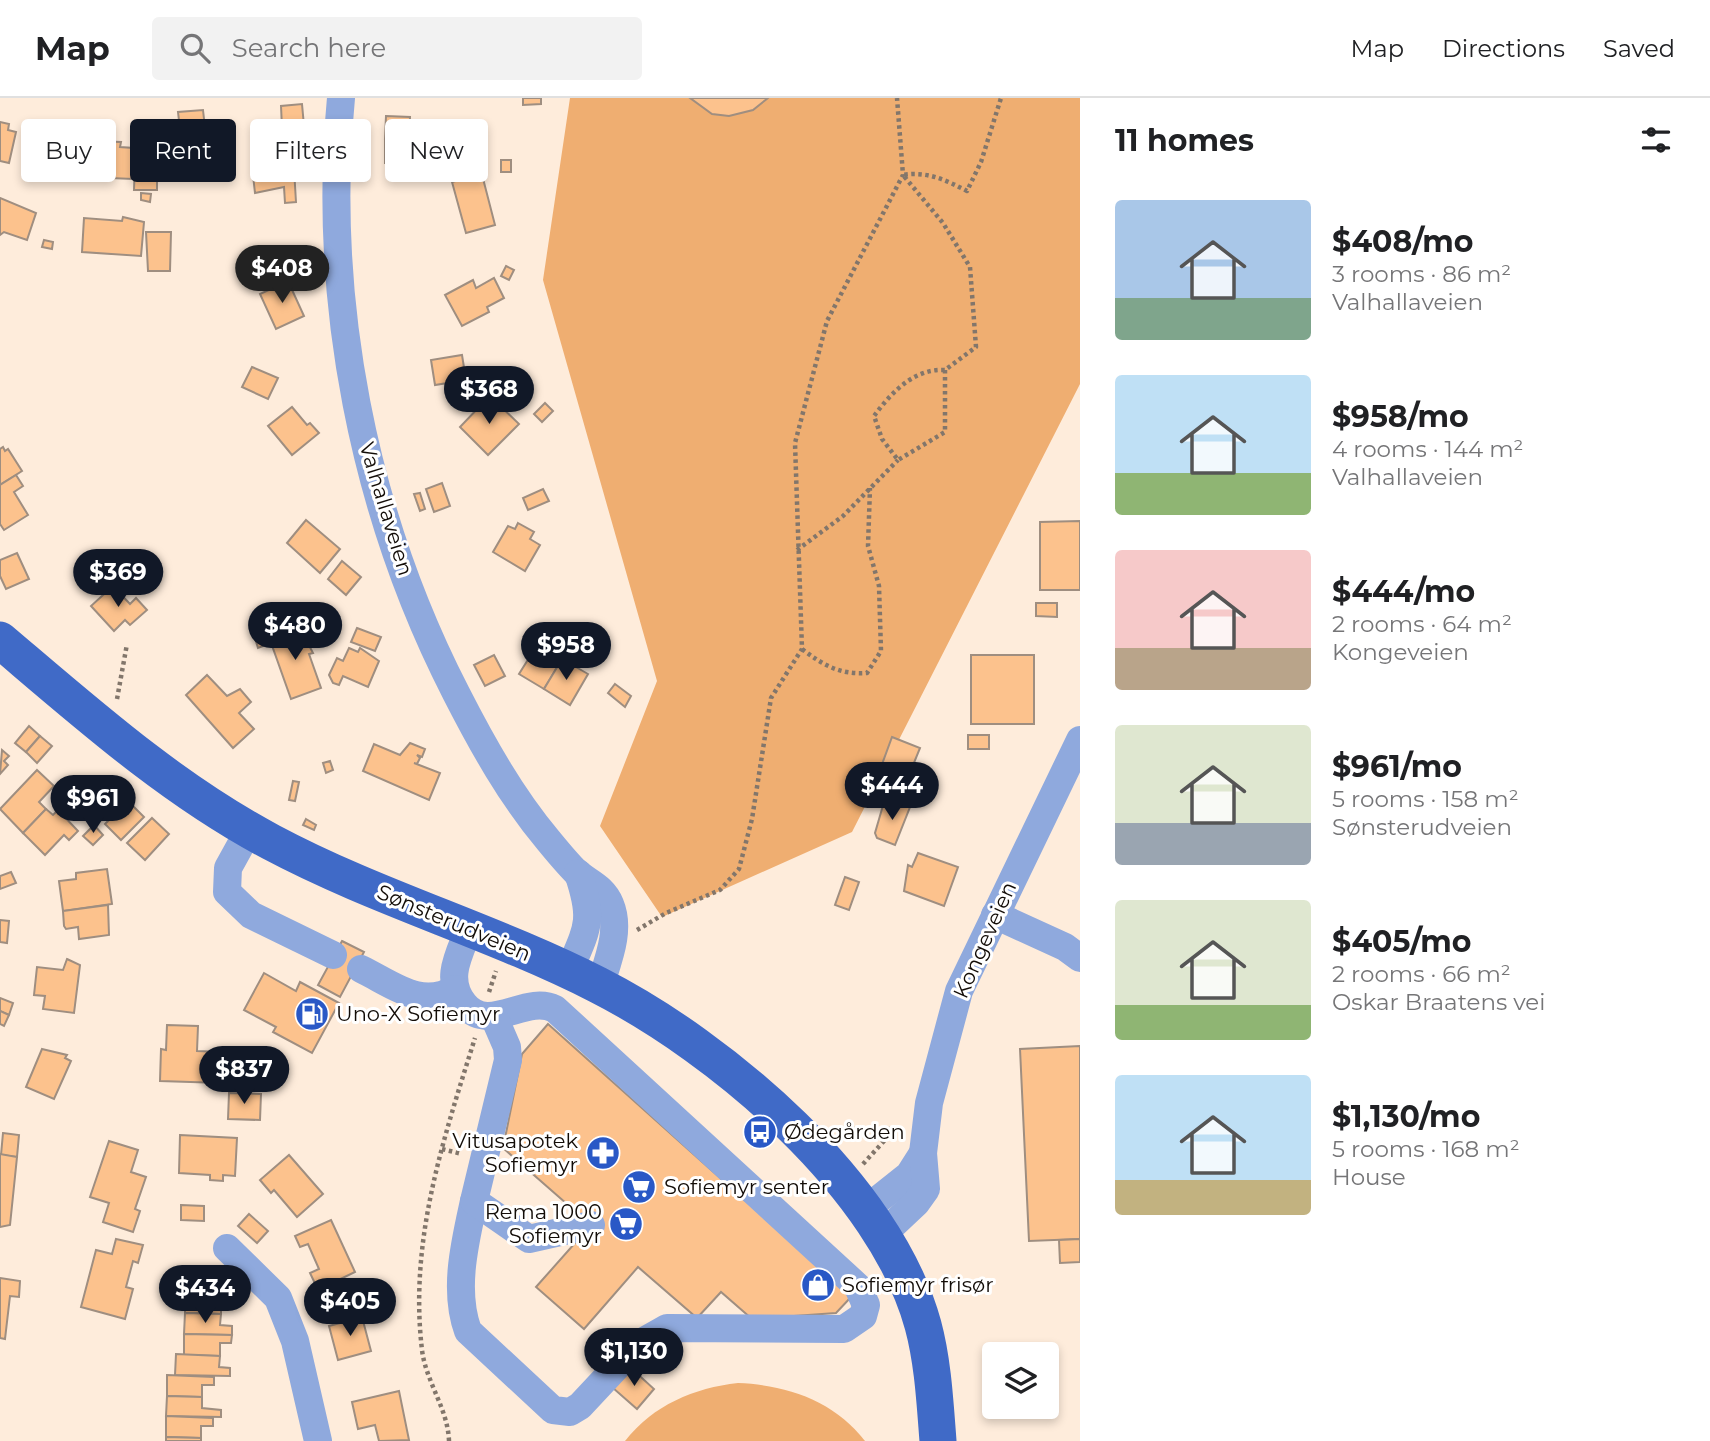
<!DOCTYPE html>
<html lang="en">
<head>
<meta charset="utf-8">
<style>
	body { margin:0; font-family:Montserrat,sans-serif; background:#f2f2f2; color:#202124; height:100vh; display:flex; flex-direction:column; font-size:26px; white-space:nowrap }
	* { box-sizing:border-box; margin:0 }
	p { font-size:23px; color:#757577 }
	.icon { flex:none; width:38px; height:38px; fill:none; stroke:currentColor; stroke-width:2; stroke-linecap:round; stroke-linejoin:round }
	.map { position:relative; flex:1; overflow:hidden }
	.drawer { display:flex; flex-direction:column; background:#fff; width:630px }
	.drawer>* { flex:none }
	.guide { position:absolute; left:21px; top:21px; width:665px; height:63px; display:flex; gap:14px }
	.fabs { position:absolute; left:982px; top:1244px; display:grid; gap:14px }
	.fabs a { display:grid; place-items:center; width:77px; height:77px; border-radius:7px; background:#fff; box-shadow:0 4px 10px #0003; font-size:35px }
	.price { position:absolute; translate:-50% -60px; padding:0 16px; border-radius:24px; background:#111827; color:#fff; font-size:23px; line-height:46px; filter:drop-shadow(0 2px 4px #0008) }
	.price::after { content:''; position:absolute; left:50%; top:42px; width:21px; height:16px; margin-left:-10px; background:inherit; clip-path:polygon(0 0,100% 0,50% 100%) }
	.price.on { background:#222; color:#fff }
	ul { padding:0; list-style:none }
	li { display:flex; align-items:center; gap:21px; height:175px; padding:0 35px }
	li span { display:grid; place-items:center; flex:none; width:196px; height:140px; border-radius:7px; color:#555 }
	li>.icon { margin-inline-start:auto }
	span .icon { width:84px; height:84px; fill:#fffc; stroke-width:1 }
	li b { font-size:30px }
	h2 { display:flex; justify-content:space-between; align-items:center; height:84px; padding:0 35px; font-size:30px }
	.chip { padding:0 24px; border-radius:7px; background:#fff; box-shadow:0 4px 10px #0003; font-size:24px; line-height:63px }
	.chip.on { background:#111827; color:#fff }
	header { display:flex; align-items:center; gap:42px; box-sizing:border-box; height:98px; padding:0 35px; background:#fff; border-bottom:2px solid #e0e0e0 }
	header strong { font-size:33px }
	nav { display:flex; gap:38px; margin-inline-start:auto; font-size:24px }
	.search { width:490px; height:63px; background:#f2f2f2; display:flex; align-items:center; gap:18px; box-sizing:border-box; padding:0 24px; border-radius:7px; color:#757577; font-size:26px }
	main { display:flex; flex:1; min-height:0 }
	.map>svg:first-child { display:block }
	.green { fill:#efae71 }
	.building { fill:#fcc28d; stroke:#9f8e80; stroke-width:2 }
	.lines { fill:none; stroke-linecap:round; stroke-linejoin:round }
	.path { stroke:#82766b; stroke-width:4.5; stroke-dasharray:3.5 3.5; stroke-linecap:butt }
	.minor { stroke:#8fa9dd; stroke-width:28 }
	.major { stroke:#406ac7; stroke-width:37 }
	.labels { text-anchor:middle; stroke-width:6; stroke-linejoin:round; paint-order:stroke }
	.street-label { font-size:21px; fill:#120c07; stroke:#fff }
	.poi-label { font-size:21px; fill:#120c07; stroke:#fff; text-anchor:start }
</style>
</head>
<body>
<header>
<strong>Map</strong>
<div class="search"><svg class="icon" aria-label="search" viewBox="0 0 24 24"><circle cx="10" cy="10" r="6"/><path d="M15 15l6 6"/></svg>Search here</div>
<nav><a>Map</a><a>Directions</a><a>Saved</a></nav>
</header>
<main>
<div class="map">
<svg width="1080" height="1343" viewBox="0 0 1080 1343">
	<rect width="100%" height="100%" fill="#feecdb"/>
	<g class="green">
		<polygon points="570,0 1080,0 1080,286 852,734 662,819 600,728 657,583 543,182"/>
		<path d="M738,1285C788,1287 834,1303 865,1343H625C653,1307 694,1290 738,1285Z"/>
	</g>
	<g class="building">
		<polygon points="523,0 541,0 541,6 523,7"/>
		<polygon points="690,0 768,0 753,12 729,18 712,16"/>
		<polygon points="302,6 304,28 282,30 281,8"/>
		<polygon points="203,12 205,30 180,31 178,14"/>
		<polygon points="386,18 410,19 409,42 385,41"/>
		<polygon points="0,24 9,26 8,32 16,34 9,65 0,63"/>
		<polygon points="269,29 270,38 259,39 258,30"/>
		<polygon points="224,34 229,77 195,80 191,38"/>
		<polygon points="385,41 409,42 409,66 385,65"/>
		<polygon points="94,43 121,44 120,49 134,50 133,81 87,79 88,48 94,48"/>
		<polygon points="281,48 282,55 293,54 296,104 285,105 284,89 255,95 252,68 264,67 264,50"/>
		<rect x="501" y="62" width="10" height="12"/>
		<polygon points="135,63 157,64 157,92 134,92"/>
		<polygon points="479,65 495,127 466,135 452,84 466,80 463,69"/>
		<polygon points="141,95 151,96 150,104 141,102"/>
		<polygon points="0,100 36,115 27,142 4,134 0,137"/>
		<polygon points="123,119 144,124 141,158 82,154 84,120 122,123"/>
		<polygon points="146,134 171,134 170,173 148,173"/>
		<polygon points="44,142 53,144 52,151 42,149"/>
		<polygon points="506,168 514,172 509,182 501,178"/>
		<polygon points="494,180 504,200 487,209 489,214 462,228 445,197 473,182 476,190"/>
		<polygon points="288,183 304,218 276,231 260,196"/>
		<polygon points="462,257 466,282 435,287 431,262"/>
		<polygon points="252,269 278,280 268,301 242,289"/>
		<polygon points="494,302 519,326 488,357 460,329 483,305 487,309"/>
		<polygon points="545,305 553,313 542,324 534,316"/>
		<polygon points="292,309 307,327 310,325 319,335 292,357 268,328"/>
		<polygon points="3,349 5,353 8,351 22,373 0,387 0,351"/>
		<polygon points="16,377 23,388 14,394 28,417 4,432 0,426 0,387"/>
		<polygon points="442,385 450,408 434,414 426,391"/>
		<polygon points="543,391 549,403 528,412 523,400"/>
		<polygon points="420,395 425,411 420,413 414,396"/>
		<polygon points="306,422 340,451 320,475 287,445"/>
		<polygon points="1080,423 1080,492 1040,492 1040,424"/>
		<polygon points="518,425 534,434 530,441 540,447 525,473 493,454 508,428 515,431"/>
		<polygon points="17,455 29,481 6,491 0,478 0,462"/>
		<polygon points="342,463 361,479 346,497 328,481"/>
		<polygon points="113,488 130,506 136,500 147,512 130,527 125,522 114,533 91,508"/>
		<polygon points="1036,505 1057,505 1057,519 1036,518"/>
		<polygon points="299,528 313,555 309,556 321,590 291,601 269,539"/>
		<polygon points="357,530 381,539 375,553 351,544"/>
		<polygon points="262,535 266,547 258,550 254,537"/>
		<polygon points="349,550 358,554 360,550 379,563 368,589 343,578 339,587 333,585 329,577 337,560 343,563"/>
		<polygon points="534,552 549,561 553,555 562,561 544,591 519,576"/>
		<polygon points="494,557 505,578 485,588 474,567"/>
		<rect x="971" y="557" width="63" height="69"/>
		<polygon points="562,561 588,576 570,607 544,591"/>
		<polygon points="207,577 227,598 240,591 251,604 239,615 254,631 233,650 186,597"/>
		<polygon points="615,586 631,598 625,609 608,595"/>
		<polygon points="29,628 40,638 26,654 15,645"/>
		<rect x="968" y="637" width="21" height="14"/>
		<polygon points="40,638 52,648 37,665 26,654"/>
		<polygon points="892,639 920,650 896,709 870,699"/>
		<polygon points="410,645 425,651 422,659 417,657 420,660 417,666 414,665 440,675 429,702 363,673 374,646 400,657"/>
		<polygon points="2,652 9,658 4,663 8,667 0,676"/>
		<polygon points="330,663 333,672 326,675 323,665"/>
		<polygon points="37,672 54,688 39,704 46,711 23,735 0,711"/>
		<polygon points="293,683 299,684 295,703 289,702"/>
		<polygon points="901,699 906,701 904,707 910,709 895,747 877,740 875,735 884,704 896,709"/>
		<polygon points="128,703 144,719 121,742 105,726"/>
		<polygon points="46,711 53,717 58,712 78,733 69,742 64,737 45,757 23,735"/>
		<polygon points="152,720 169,736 145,762 127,745"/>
		<polygon points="306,721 316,727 314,732 303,727"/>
		<polygon points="94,727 103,737 93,747 83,738"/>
		<polygon points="918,755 958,769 944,808 904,793 908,767 912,769"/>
		<polygon points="107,771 112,806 63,813 59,783 76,781 76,775"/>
		<polygon points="11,774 16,785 0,791 0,778"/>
		<polygon points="845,779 859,784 849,812 835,807"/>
		<polygon points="108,807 109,837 79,841 78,829 66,831 64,828 63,813"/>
		<polygon points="0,822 9,823 7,845 0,844"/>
		<polygon points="342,843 364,854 340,899 318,887"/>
		<polygon points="67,861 80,867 74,915 43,911 45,898 34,897 37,869 63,872"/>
		<polygon points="264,875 296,893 300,884 339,905 312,955 273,934 276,929 244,912"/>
		<polygon points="0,900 13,905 9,917 0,913"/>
		<polygon points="0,913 9,917 4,928 0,926"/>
		<polygon points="548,926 852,1198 836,1215 752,1221 721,1194 697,1220 638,1169 584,1231 536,1189 591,1127 503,1050 522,956"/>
		<polygon points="167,927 198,928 197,953 222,954 221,985 160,983 161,951 166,952"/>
		<polygon points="1080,948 1080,1141 1029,1143 1020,951"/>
		<polygon points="42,951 67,957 65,960 71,963 54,1001 26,989"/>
		<polygon points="229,995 261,996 260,1022 228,1021"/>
		<polygon points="3,1035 19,1037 17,1059 1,1057"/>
		<polygon points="180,1037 237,1040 235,1078 223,1077 223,1083 210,1082 210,1077 179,1075"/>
		<polygon points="109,1043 138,1052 131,1074 146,1079 135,1111 140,1113 133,1134 103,1124 109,1105 90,1099"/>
		<polygon points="0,1056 17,1059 10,1127 0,1129"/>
		<polygon points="289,1057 323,1096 297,1119 274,1092 271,1095 260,1082"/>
		<polygon points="181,1107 204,1108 204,1123 181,1122"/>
		<polygon points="249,1116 268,1133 257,1145 238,1128"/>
		<polygon points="331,1122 355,1174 332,1185 334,1190 320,1196 310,1175 319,1171 308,1146 300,1149 295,1138"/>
		<polygon points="116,1141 143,1147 138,1165 133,1163 126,1189 133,1191 125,1221 81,1209 96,1152 112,1156"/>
		<polygon points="1080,1141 1080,1164 1060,1165 1059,1142"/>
		<polygon points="0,1180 20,1183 19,1199 10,1198 5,1241 0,1240"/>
		<polygon points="185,1195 232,1196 232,1204 221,1203 221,1216 185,1215"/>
		<polygon points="185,1215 221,1216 220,1227 232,1228 232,1237 184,1236"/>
		<polygon points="362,1219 371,1253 338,1262 329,1228"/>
		<polygon points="184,1236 232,1237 231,1245 220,1245 220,1258 184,1257"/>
		<polygon points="176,1256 220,1258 219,1269 230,1270 230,1278 175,1277"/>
		<polygon points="631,1270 654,1291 637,1311 613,1290"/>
		<polygon points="167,1277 214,1279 214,1287 202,1287 202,1299 167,1298"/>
		<polygon points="399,1293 409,1342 379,1343 375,1327 358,1331 352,1304"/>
		<polygon points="167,1298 202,1299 202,1310 221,1312 221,1319 166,1318"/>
		<polygon points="166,1318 213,1320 213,1328 201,1328 201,1340 166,1339"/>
		<polygon points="166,1339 201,1340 201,1343 166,1343"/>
	</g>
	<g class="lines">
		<g class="path">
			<path d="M945,272V334L898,362L882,341L874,318C891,295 914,270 945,272L976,249L970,169L943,125L903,77C927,73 946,82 967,93L981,64L1001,0"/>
			<polyline points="797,452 843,418 898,362"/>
			<path d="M802,551C823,567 840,577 867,575L881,553L879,488L868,448L870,390"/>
			<polyline points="117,601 127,546"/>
			<polyline points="637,832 666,815 720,792 739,771 752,721 771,600 802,551 795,345 827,223 903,77 897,0"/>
			<polyline points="489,894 496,873"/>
			<polyline points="832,1031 900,1031"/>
			<polyline points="442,1051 462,1056"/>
			<polyline points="863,1066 895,1031"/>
			<path d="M449,1343C448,1311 426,1284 422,1252C409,1143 443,1042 475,940"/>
		</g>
		<g class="minor">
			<path d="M341,0C322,202 363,414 456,595C482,646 511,698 548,742C557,753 566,764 576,774C589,785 603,789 610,806C621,832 608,862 600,888"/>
			<polyline points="249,732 228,770 227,794 251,817 333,857"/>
			<polyline points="995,817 1065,849 1080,860"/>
			<path d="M469,831C459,857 444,881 464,906C489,937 525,896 555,911L858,1189L866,1207L863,1218L844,1231L667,1230L637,1247L580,1308L570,1314L553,1312L468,1233C453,1192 465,1144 474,1103"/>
			<path d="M361,871C394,887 421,911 455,891"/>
			<path d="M569,873C588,829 594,822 578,775"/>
			<polyline points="494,919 507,949 508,962 474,1103 529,1141 591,1127"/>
			<polyline points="865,1112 909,1077 923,1055"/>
			<polyline points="882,1137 916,1105 926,1091 923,1055 929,1005 959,893 1080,642"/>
			<polyline points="227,1150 278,1200 295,1243 318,1343"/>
		</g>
		<path class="major" d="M0,542C86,615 171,691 271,744C376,800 492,833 598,887C722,950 885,1088 923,1227C933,1264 935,1305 938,1343"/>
	</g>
	<defs>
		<g id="fuel-disc" transform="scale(1.75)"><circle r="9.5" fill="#2958c6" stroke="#fff"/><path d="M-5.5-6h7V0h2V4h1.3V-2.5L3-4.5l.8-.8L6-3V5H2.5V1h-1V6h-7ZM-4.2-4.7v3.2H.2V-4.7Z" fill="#fff"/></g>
		<g id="bus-disc" transform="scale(1.75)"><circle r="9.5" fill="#2958c6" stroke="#fff"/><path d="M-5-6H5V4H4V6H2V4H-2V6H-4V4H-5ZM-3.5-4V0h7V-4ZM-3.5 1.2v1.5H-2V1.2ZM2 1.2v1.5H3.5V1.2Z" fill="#fff"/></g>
		<g id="pharmacy-disc" transform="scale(1.75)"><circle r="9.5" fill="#2958c6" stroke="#fff"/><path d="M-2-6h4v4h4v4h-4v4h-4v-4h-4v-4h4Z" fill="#fff"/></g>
		<g id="supermarket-disc" transform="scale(1.75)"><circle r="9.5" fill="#2958c6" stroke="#fff"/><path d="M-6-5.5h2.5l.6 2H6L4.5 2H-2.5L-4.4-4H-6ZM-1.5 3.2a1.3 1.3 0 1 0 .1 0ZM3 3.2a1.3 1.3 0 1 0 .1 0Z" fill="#fff"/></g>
		<g id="shop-disc" transform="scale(1.75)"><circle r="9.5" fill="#2958c6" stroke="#fff"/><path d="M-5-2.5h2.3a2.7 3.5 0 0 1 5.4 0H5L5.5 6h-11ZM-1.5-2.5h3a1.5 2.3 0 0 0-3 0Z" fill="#fff"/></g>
	</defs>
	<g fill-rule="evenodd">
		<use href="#fuel-disc" x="312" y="916"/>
		<use href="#bus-disc" x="760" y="1034"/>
		<use href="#pharmacy-disc" x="603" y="1055"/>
		<use href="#supermarket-disc" x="639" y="1089"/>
		<use href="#supermarket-disc" x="626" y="1126"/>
		<use href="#shop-disc" x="818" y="1187"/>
	</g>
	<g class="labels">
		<g class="street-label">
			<text transform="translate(386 411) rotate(73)" y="7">Valhallaveien</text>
			<text transform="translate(454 825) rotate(23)" y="7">Sønsterudveien</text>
			<text transform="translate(985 842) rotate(-66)" y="7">Kongeveien</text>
		</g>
		<g class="poi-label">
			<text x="336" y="923">Uno-X Sofiemyr</text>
			<text x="784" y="1041">Ødegården</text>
			<text x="578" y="1050" text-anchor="end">Vitusapotek<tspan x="578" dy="24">Sofiemyr</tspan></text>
			<text x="664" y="1096">Sofiemyr senter</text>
			<text x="602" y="1121" text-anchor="end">Rema 1000<tspan x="602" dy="24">Sofiemyr</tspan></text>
			<text x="842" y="1194">Sofiemyr frisør</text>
		</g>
	</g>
</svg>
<div class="fabs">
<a><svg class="icon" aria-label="layers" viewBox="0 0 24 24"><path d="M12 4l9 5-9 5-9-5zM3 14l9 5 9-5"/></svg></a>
</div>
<b class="price on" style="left:282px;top:207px">$408</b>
<b class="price" style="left:489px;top:328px">$368</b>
<b class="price" style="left:118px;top:511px">$369</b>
<b class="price" style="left:295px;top:564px">$480</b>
<b class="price" style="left:566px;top:584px">$958</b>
<b class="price" style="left:892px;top:724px">$444</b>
<b class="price" style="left:93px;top:737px">$961</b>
<b class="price" style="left:244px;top:1008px">$837</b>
<b class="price" style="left:205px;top:1227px">$434</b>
<b class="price" style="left:350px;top:1240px">$405</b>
<b class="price" style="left:634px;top:1290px">$1,130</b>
<div class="guide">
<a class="chip">Buy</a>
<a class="chip on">Rent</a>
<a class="chip">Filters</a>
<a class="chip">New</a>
</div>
</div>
<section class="drawer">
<h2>11 homes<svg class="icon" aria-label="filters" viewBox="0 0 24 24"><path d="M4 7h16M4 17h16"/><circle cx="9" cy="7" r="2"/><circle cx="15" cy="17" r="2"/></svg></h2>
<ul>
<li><span style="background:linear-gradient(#a9c7e8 70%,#7fa58c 0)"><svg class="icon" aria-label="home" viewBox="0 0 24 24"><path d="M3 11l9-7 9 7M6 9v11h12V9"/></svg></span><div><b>$408/mo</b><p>3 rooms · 86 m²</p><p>Valhallaveien</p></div></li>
<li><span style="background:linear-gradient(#bfe0f5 70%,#8fb573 0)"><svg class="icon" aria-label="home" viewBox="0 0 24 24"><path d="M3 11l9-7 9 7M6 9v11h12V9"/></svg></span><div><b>$958/mo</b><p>4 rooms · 144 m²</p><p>Valhallaveien</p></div></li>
<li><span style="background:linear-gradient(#f6c9c9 70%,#b9a48a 0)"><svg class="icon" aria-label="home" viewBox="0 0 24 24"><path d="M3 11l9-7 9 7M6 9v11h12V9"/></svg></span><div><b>$444/mo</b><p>2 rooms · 64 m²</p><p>Kongeveien</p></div></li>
<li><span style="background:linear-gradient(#dfe7d0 70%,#9aa5b1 0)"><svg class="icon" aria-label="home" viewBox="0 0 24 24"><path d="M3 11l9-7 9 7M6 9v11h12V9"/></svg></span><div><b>$961/mo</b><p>5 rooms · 158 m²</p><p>Sønsterudveien</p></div></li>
<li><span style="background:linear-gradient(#dfe7d0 75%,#8fb573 0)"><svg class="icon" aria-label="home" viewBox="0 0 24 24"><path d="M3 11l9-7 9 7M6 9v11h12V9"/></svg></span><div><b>$405/mo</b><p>2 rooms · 66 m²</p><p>Oskar Braatens vei</p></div></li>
<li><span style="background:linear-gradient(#bfe0f5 75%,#c2b280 0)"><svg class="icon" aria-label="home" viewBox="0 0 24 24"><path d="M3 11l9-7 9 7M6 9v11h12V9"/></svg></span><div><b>$1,130/mo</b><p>5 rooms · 168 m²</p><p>House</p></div></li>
</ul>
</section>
</main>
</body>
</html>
